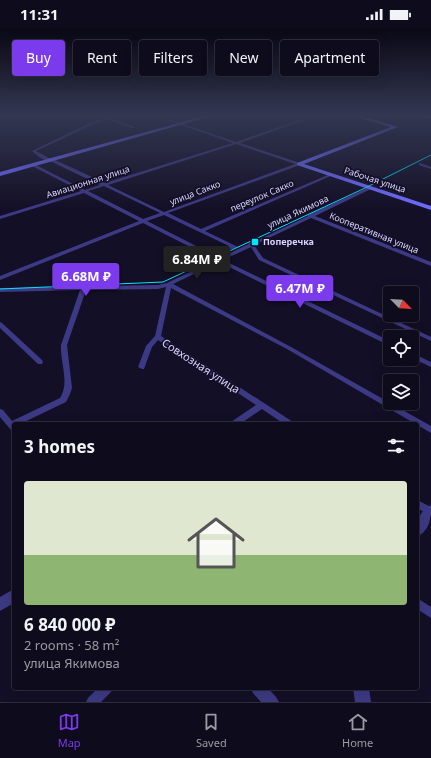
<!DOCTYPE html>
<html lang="en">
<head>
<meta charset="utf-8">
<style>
	body { margin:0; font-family:"Noto Sans",sans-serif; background:#171425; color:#f1f3f6; height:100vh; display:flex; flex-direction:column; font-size:15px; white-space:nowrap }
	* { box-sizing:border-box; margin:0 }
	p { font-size:13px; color:#9b9ba3 }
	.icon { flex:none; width:22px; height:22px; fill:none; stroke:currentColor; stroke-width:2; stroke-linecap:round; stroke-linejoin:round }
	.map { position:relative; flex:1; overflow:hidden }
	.side { position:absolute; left:12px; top:394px; width:407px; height:268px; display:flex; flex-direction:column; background:#0e0b1c; border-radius:4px; box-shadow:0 4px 16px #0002,0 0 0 1px #2e2b3b }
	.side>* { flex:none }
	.guide { position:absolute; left:12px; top:12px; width:407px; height:36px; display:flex; gap:8px }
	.needle { width:26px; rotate:114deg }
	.buttons { position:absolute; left:383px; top:258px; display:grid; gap:8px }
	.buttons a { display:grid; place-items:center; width:36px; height:36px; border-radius:4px; background:#0e0b1c; box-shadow:0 4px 16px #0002,0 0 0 1px #2e2b3b; font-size:20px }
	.price { position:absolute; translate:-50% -34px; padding:0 9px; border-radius:4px; background:#7c3aed; color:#fff; font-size:13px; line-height:26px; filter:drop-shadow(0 1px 2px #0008) }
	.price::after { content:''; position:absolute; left:50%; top:24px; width:12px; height:9px; margin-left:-6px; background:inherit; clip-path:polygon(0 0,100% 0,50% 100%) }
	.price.current { background:#222; color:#fff }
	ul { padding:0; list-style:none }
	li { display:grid; align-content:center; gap:8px; height:212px; padding:0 12px }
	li+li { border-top:1px solid #2e2b3b }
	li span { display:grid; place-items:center; height:124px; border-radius:4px; color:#555 }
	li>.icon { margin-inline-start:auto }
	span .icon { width:72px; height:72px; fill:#fffc; stroke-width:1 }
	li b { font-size:17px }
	h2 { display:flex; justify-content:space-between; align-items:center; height:48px; padding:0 12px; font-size:17px }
	.chip { padding:0 14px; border-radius:4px; background:#0e0b1c; box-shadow:0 4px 16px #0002,0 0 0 1px #2e2b3b; font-size:14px; line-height:36px }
	.chip.current { background:#7c3aed; color:#fff }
	.status { display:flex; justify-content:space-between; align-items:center; height:28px; padding:0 20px; background:#0e0b1c; direction:ltr }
	.status svg { height:11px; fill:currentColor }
	.menu { display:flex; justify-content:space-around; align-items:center; height:56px; border-top:1px solid #2e2b3b; background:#0e0b1c; font-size:11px; color:#9b9ba3 }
	.menu a { display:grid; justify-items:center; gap:2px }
	.menu .current { color:#7c3aed }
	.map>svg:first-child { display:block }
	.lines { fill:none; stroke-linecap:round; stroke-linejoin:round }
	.minor { fill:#3d3a85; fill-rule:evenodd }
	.tertiary { fill:#3d3a85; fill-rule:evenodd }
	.secondary { fill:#6f6bff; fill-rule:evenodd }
	.tram { stroke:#00e5ff; stroke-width:1 }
	.rail-casing { stroke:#00e5ff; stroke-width:2 }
	.rail { stroke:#130f26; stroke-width:1; stroke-dasharray:3; stroke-linecap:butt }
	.poi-dot { fill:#00e5ff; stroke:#130f26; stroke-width:1.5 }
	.labels { text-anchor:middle; stroke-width:3.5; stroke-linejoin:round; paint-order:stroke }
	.far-street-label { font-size:9px; fill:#d9d4ff; stroke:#130f26 }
	.far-poi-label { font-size:9px; font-weight:bold; fill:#d9d4ff; stroke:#130f26; text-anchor:start }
	.street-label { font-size:11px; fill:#d9d4ff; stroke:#130f26 }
</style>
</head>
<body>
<div class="status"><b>11:31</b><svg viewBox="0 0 49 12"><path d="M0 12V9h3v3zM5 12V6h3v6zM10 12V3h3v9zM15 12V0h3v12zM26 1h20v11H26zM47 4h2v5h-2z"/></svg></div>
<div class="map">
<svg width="431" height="674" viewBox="0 0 431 674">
	<rect width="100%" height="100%" fill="#130f26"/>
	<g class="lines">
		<g class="minor">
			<path d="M113,87H118L110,90L135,99L132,100L107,91L94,96L36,123L51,131H53L105,155L233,115L152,87H157L236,114L314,87H319L240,115L300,135V137L168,185L201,201L330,146L333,147L205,203L238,219L212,228H208L143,195L0,252V248L139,193L84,165L0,191V188L81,163L32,138V136H34L85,162L100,157L52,134C46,134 37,128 32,123L92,94ZM236,116L295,136L164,184L108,157ZM104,158L160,185L143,191L88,163ZM164,187L229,218L210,225L147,193Z"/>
			<polygon points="420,135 431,139 431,141 419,137 419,135"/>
			<path d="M369,159L373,160L315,188L431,234V238L311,190L254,217L263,230L431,309V313L259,232L251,219L223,232L390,313V318L219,234L173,256L291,319L431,398V405L287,321L171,260L161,308L293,394L294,396H284L262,381L240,396H230L231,394L256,377L158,312L152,319L144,341H142L138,339L146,318L155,308L166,259L158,261L86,262L67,317L72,360L70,366L66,374L20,396H14V403L11,402L0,389V381L3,382L12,393L60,370C70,355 60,334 61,317L80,262L0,264V260L158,257L167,255L249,216V215H252L308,188V187Z"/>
			<polygon points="0,294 2,295 42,332 43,334 42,336 38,336 0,300"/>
			<polygon points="412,325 431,334 431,339 412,330"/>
			<polygon points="417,472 431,479 431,488 417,480"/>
			<polygon points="417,570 431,579 431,590 417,581"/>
			<polygon points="98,660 113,660 111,664 101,674 86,674 88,670"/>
		</g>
		<g class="tertiary">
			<path d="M431,477C431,488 430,504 417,508C417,497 418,482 431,477Z"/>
			<polygon points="14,561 14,575 0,583 0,569"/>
			<polygon points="250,660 268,660 276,669 279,674 261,674 253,665"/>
			<polygon points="353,660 369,660 371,674 355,674"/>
		</g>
		<g class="secondary">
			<polygon points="208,87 215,87 0,148 0,144"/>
			<polygon points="350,87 357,87 398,99 304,136 431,178 431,182 297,137 297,135 391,99"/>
		</g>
		<polyline class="tram" points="0,261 163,254 365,160 431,127"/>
		<g class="rail-casing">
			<polyline id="rail" points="419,87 431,89"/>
		</g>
		<use href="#rail" class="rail"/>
	</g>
	<linearGradient id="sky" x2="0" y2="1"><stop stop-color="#0a0815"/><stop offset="0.48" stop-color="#333752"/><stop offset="1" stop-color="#333752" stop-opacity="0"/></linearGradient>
	<rect width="431" height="181" fill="url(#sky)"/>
	<rect class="poi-dot" x="251" y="210" width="8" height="8" rx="2"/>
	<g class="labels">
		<g class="far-street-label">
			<text transform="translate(375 152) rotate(18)" y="3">Рабочая улица</text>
			<text transform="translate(88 154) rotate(-18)" y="3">Авиационная улица</text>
			<text transform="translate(195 165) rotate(-21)" y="3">улица Сакко</text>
			<text transform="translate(262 168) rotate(-23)" y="3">переулок Сакко</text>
			<text transform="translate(298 184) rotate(-25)" y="3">улица Якимова</text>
			<text transform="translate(374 205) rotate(22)" y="3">Кооперативная улица</text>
		</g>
		<g class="far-poi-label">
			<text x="263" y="217">Поперечка</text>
		</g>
		<g class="street-label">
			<text transform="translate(201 338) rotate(33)" y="4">Совхозная улица</text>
		</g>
	</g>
</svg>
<div class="buttons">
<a><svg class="needle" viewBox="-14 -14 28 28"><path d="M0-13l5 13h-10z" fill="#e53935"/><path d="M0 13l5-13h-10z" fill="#9b9ba3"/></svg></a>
<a><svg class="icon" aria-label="locate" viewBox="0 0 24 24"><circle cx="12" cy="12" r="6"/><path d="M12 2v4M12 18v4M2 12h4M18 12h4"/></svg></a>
<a><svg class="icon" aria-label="layers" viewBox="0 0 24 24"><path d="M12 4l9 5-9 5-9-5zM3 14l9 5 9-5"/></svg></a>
</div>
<b class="price current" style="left:197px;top:252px">6.84M ₽</b>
<b class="price" style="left:86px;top:269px">6.68M ₽</b>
<b class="price" style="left:300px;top:281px">6.47M ₽</b>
<div class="guide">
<a class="chip current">Buy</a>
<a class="chip">Rent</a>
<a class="chip">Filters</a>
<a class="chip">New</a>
<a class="chip">Apartment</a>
</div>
<section class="side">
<h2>3 homes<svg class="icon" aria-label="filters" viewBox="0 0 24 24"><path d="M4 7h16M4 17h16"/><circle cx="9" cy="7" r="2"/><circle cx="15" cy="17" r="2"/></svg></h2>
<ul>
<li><span style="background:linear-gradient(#dfe7d0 60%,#8fb573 0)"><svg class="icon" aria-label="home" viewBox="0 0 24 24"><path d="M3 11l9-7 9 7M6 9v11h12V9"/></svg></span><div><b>6 840 000 ₽</b><p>2 rooms · 58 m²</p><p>улица Якимова</p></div></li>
</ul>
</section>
</div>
<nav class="menu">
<a class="current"><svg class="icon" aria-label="map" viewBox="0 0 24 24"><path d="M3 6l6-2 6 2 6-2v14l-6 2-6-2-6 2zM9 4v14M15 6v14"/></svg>Map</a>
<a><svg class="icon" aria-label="saved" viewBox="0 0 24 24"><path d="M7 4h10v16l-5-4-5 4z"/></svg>Saved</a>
<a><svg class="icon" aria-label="home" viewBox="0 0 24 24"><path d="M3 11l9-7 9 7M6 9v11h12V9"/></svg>Home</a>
</nav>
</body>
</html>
